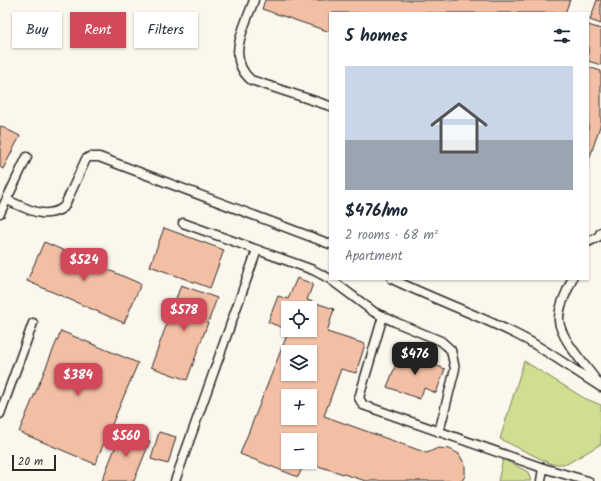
<!DOCTYPE html>
<html lang="en">
<head>
<meta charset="utf-8">
<style>
	body { margin:0; font-family:Kalam,sans-serif; background:#f6f6f7; color:#1f2937; height:100vh; display:flex; flex-direction:column; font-size:15px; white-space:nowrap }
	* { box-sizing:border-box; margin:0 }
	p { font-size:13px; color:#747a83 }
	.icon { flex:none; width:22px; height:22px; fill:none; stroke:currentColor; stroke-width:2; stroke-linecap:round; stroke-linejoin:round }
	.map { position:relative; flex:1; overflow:hidden }
	.drawer { position:absolute; left:329px; top:12px; width:260px; height:268px; display:flex; flex-direction:column; background:#fff; border-radius:0px; box-shadow:0 1px 3px #0004 }
	.drawer>* { flex:none }
	.hud { position:absolute; left:12px; top:12px; width:257px; height:36px; display:flex; gap:8px }
	.fabs { position:absolute; left:281px; top:301px; display:grid; gap:8px }
	.fabs a { display:grid; place-items:center; width:36px; height:36px; border-radius:0px; background:#fff; box-shadow:0 1px 3px #0004; font-size:20px }
	.scale { position:absolute; left:12px; bottom:10px; width:44px; box-sizing:border-box; padding-left:4px; border:2px solid #2b2b2b; border-top:0; font-size:11px; line-height:14px; white-space:nowrap; color:#2b2b2b; -webkit-text-stroke:3px #fbf7ec; paint-order:stroke }
	.price { position:absolute; translate:-50% -34px; padding:0 9px; border-radius:8px; background:#d1495b; color:#fff; font-size:13px; line-height:26px; filter:drop-shadow(0 1px 2px #0008) }
	.price::after { content:''; position:absolute; left:50%; top:24px; width:12px; height:9px; margin-left:-6px; background:inherit; clip-path:polygon(0 0,100% 0,50% 100%) }
	.price.selected { background:#222; color:#fff }
	ul { padding:0; list-style:none }
	li { display:grid; align-content:center; gap:8px; height:212px; padding:0 16px }
	li span { display:grid; place-items:center; height:124px; border-radius:0px; color:#555 }
	li>.icon { margin-inline-start:auto }
	span .icon { width:72px; height:72px; fill:#fffc; stroke-width:1 }
	li b { font-size:17px }
	h2 { display:flex; justify-content:space-between; align-items:center; height:48px; padding:0 16px; font-size:17px }
	.chip { padding:0 14px; border-radius:0px; background:#fff; box-shadow:0 1px 3px #0004; font-size:14px; line-height:36px }
	.chip.selected { background:#d1495b; color:#fff }
	.map>svg:first-child { display:block }
	.green { fill:#d0de91; stroke:#7e845e }
	.building { fill:#f3bfa4; stroke:#2b2b2b; fill-rule:evenodd }
	.lines { fill:none; stroke-linecap:round; stroke-linejoin:round }
	.service-casing { stroke:#2b2b2b; stroke-width:11 }
	.service { stroke:#fbf7ec; stroke-width:8 }
</style>
</head>
<body>
<div class="map">
<svg width="601" height="481" viewBox="0 0 601 481">
	<rect width="100%" height="100%" fill="#fbf7ec"/>
	<filter id="ink" filterUnits="userSpaceOnUse"><feTurbulence type="fractalNoise" baseFrequency=".025" numOctaves="2"/><feDisplacementMap in="SourceGraphic" scale="8" xChannelSelector="R" yChannelSelector="G"/><feConvolveMatrix kernelMatrix="1 2 1 2 8 2 1 2 1" color-interpolation-filters="sRGB"/></filter>
	<g filter="url(#ink)">
		<g class="green">
			<polygon points="524,361 584,398 601,405 601,444 567,464 551,464 500,439"/>
			<polygon points="503,459 528,472 531,481 498,481"/>
		</g>
		<g class="building">
			<polygon points="265,0 570,0 565,13 330,13 330,32 262,9"/>
			<polygon points="597,0 601,0 601,24 590,20"/>
			<polygon points="588,25 601,29 601,65 588,61"/>
			<polygon points="588,67 601,71 601,123 588,163"/>
			<polygon points="0,126 20,136 3,169 0,167"/>
			<polygon points="164,228 224,250 210,288 150,266"/>
			<polygon points="44,242 141,284 124,323 27,281"/>
			<path d="M297,278L313,284L307,300L334,309L327,332L365,344L356,373L341,369L324,416L427,453L438,448L450,449L459,454L465,465V476L462,481H366L305,462H310V440H288V462H305L298,477L240,454L289,330H310V308H288V330L268,322L278,296L288,299ZM288,352H310V374H288ZM288,396H310V418H288Z"/>
			<polygon points="181,285 217,298 187,380 151,367"/>
			<polygon points="61,331 138,363 95,464 19,432"/>
			<polygon points="401,352 445,369 436,393 424,388 420,399 387,387"/>
			<polygon points="122,430 150,441 134,481 102,481"/>
			<polygon points="159,432 176,437 168,464 151,459"/>
		</g>
		<g class="lines">
			<g class="service-casing">
				<g id="service">
					<path d="M254,0C245,27 225,57 251,80L330,106"/>
					<path d="M7,200C26,208 45,221 64,207L86,159L89,157H99L330,244"/>
					<polyline points="0,213 27,157"/>
					<polyline points="183,223 313,270 330,279"/>
					<polyline points="588,242 598,237 601,232"/>
					<polyline points="330,279 374,312 395,322 441,341 451,350 455,369 439,432"/>
					<path d="M392,279C437,301 485,317 529,341C553,355 577,372 601,387"/>
					<path d="M572,279C567,292 558,307 559,321C561,340 588,368 599,384"/>
					<polyline points="383,316 359,398 363,405 543,468 588,481"/>
					<polyline points="0,414 33,323"/>
					<polyline points="175,481 257,250"/>
					<polyline points="541,481 543,468"/>
				</g>
			</g>
			<use href="#service" class="service"/>
		</g>
	</g>
</svg>
<div class="fabs">
<a><svg class="icon" aria-label="locate" viewBox="0 0 24 24"><circle cx="12" cy="12" r="6"/><path d="M12 2v4M12 18v4M2 12h4M18 12h4"/></svg></a>
<a><svg class="icon" aria-label="layers" viewBox="0 0 24 24"><path d="M12 4l9 5-9 5-9-5zM3 14l9 5 9-5"/></svg></a>
<a>+</a>
<a>−</a>
</div>
<div class="scale">20 m</div>
<b class="price" style="left:84px;top:282px">$524</b>
<b class="price" style="left:184px;top:332px">$578</b>
<b class="price selected" style="left:415px;top:376px">$476</b>
<b class="price" style="left:78px;top:397px">$384</b>
<b class="price" style="left:126px;top:458px">$560</b>
<div class="hud">
<a class="chip">Buy</a>
<a class="chip selected">Rent</a>
<a class="chip">Filters</a>
</div>
<section class="drawer">
<h2>5 homes<svg class="icon" aria-label="filters" viewBox="0 0 24 24"><path d="M4 7h16M4 17h16"/><circle cx="9" cy="7" r="2"/><circle cx="15" cy="17" r="2"/></svg></h2>
<ul>
<li><span style="background:linear-gradient(#c9d6e8 60%,#9aa5b1 0)"><svg class="icon" aria-label="home" viewBox="0 0 24 24"><path d="M3 11l9-7 9 7M6 9v11h12V9"/></svg></span><div><b>$476/mo</b><p>2 rooms · 68 m²</p><p>Apartment</p></div></li>
</ul>
</section>
</div>
</body>
</html>
